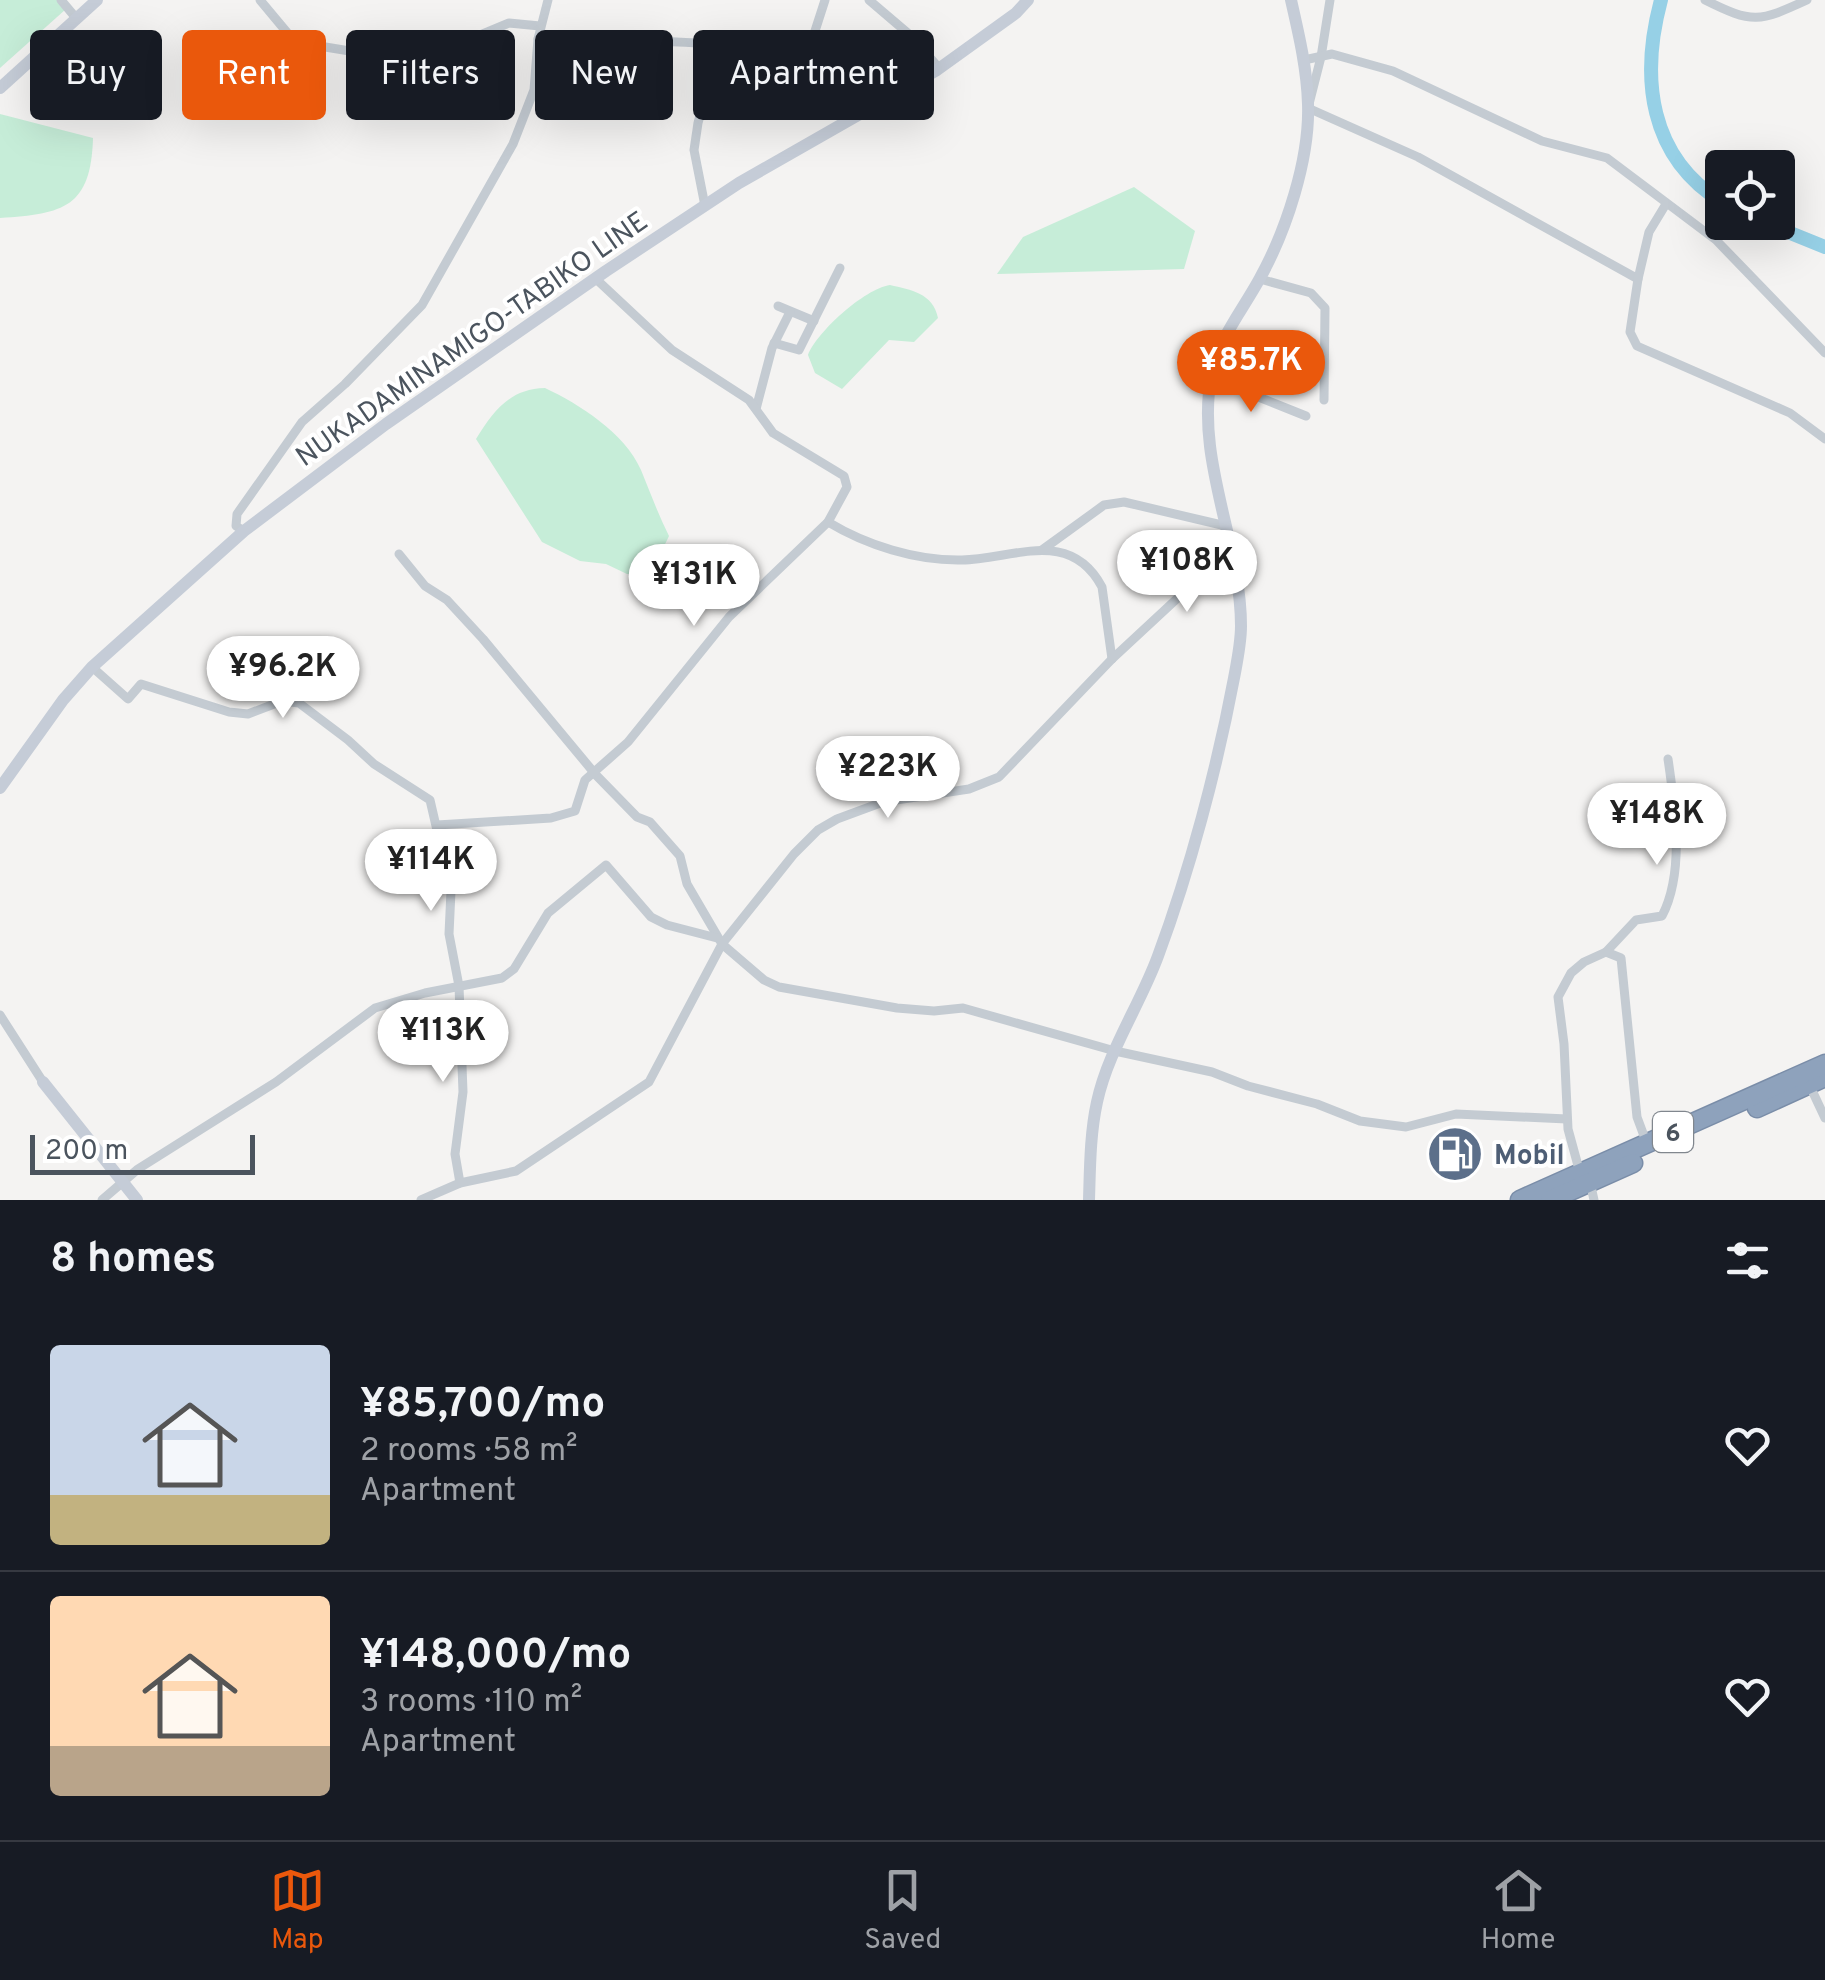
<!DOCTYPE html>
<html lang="en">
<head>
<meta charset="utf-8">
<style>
	body { margin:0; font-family:Overpass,sans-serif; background:#242831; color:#f1f3f6; height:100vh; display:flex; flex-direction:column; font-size:38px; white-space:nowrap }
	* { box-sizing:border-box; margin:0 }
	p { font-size:32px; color:#9ea1a6 }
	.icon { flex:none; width:55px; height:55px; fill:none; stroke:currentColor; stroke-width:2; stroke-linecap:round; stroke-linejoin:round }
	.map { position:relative; height:1200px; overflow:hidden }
	.details { display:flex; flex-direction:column; background:#171b24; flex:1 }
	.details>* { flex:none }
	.banner { position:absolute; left:30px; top:30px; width:1000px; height:90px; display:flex; gap:20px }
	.tools { position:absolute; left:1705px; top:150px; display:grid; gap:20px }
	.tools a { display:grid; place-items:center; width:90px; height:90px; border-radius:10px; background:#171b24; box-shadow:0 10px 40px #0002; font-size:50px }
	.scale { position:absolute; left:30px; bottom:25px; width:225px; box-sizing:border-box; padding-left:10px; border:5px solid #4b545e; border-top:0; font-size:28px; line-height:35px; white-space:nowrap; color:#4b545e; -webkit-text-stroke:8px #fff; paint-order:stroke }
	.price { position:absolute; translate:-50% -85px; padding:0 22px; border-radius:35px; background:#fff; color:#222; font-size:32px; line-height:65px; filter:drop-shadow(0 2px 5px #0008) }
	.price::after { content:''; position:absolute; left:50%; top:60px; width:30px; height:22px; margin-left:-15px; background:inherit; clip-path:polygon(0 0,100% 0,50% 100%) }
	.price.selected { background:#ea580c; color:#fff }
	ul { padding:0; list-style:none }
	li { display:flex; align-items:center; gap:30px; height:250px; padding:0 50px }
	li+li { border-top:2px solid #363941 }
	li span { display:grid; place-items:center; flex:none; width:280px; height:200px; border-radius:10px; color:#555 }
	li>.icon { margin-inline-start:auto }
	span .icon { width:120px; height:120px; fill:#fffc; stroke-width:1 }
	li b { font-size:42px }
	h2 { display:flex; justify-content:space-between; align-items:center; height:120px; padding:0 50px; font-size:42px }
	.tag { padding:0 35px; border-radius:10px; background:#171b24; box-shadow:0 10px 40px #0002; font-size:35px; line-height:90px }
	.tag.selected { background:#ea580c; color:#fff }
	.tab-bar { display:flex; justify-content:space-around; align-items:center; height:140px; border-top:2px solid #363941; background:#171b24; font-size:28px; color:#9ea1a6 }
	.tab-bar a { display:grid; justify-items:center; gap:5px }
	.tab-bar .selected { color:#ea580c }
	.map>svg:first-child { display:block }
	.green { fill:#c6edd8 }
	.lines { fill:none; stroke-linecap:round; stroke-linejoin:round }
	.river { stroke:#96d0e6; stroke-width:14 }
	.highway-casing { stroke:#7a8da8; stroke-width:21 }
	.street { stroke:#c4cbd2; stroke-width:9 }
	.secondary { stroke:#c5ccd7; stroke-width:12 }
	.highway { stroke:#8ea2bc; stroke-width:18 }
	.labels { text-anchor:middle; stroke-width:8; stroke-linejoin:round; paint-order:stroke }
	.shield { fill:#fff; stroke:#81878e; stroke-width:2.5 }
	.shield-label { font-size:25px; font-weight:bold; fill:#4b545e }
	.street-label { font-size:28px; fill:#4b545e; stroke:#fff }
	.service-label { font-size:28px; font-weight:bold; fill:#4e5e75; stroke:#fff; text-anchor:start }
</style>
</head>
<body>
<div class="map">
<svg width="1825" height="1200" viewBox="0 0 1825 1200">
	<rect width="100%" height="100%" fill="#f4f3f2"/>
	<g class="green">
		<polygon points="0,0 60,0 66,9 0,68"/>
		<path d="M0,114L93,138C91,207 64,214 0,218Z"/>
		<polygon points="1134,187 1195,231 1184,269 997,274 1023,237"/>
		<path d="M890,285C911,290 933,293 938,318L914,342L889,340L842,389L815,373L808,355C817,332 864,289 890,285Z"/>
		<path d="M545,388C579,404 625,433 641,470C650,492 658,514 669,536L656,563L642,575L627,574L606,564L580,561L542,542L476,439C494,410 510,389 545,388Z"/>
	</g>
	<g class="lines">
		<g class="river">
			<path d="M1661,0C1640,78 1649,157 1722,202"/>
			<polyline points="1763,222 1825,247"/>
		</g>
		<g class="highway-casing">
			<g id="highway">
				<polyline points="1757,1108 1825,1077"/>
				<polyline points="1520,1200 1825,1064"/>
				<polyline points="1550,1200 1633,1163"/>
			</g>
		</g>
		<g class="street">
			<polyline points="61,0 76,18"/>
			<polyline points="260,0 295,42 380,56 461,43 509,23 540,26"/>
			<polyline points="869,0 910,35 939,68"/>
			<polyline points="1330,0 1321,57 1308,108 1418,157 1638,279"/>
			<path d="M1705,0C1753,24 1759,22 1807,0"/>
			<path d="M538,39C559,40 580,43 600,44C613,44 626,41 639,41C709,42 820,45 860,113"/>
			<polyline points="1304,60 1332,54 1393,71 1542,141 1607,158 1716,240 1825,353"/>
			<polyline points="804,65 825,0"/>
			<polyline points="1666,204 1649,232 1638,279 1630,332 1637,346 1790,413 1825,439"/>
			<polyline points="705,206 694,150 698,123 719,45"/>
			<polyline points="1260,279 1311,293 1325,308 1324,400"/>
			<polyline points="778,306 814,321"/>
			<polyline points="774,343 799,350 840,268"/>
			<polyline points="1211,378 1306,416"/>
			<polyline points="756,409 772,348 790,312"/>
			<path d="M828,522C866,545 916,561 962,560C1013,559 1070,527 1102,587L1112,659"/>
			<polyline points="244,531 236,526 237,514 302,422 345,384 422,305 513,144 534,90 538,39 548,0"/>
			<polyline points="1042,550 1104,505 1124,502 1226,526"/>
			<polyline points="399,554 425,586 447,600 483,639 596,775 637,817 650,822 680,856 687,884 722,944 764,980 779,987 897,1008 934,1011 963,1008 1115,1051 1212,1072 1248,1086 1317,1104 1360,1121 1406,1127 1456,1114 1567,1119"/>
			<polyline points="92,667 128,699 141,684 229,712 248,714 282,701 299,703 348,740 374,764 430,800 451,891 449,934 459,986 463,1092 455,1154 460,1183"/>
			<polyline points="437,825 551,818 575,811 585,780 628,742 729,617 828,522 847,487 844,476 773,433 749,400 672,350 596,279"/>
			<path d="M1606,952L1636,920L1662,916C1685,872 1675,807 1668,759"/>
			<polyline points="0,1015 43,1082"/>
			<polyline points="1809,1084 1825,1118"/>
			<polyline points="102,1200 138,1169 276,1082 375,1008 425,993 502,978 514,969 548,913 606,865 651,917 667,925 717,938"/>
			<polyline points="421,1200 460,1183 516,1171 649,1082 722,944 794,854 818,830 837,819 883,802 969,789 999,777 1112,659 1182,594 1227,539"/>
			<polyline points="1594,1200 1590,1182 1580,1173 1568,1129 1564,1044 1558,997 1571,973 1584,962 1606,952 1621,958 1637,1117 1647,1144"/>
		</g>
		<g class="secondary">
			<polyline points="0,88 97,0"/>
			<polyline points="0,788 63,700 92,667 244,531 386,424 606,271 739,183 937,70 1016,13 1028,0"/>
			<polyline points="43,1082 137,1200"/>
			<path d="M1089,1200C1090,1168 1090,1134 1097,1102C1108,1051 1140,1005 1158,956C1190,870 1217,768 1234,678C1237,662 1241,643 1241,626C1241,541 1194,458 1212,372C1219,338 1244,308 1260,278C1286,231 1310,159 1308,104C1307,69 1299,35 1291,0"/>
		</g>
		<use href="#highway" class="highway"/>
	</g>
	<defs>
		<g id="fuel-disc" transform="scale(2.875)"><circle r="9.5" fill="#5c6f8a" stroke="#fff"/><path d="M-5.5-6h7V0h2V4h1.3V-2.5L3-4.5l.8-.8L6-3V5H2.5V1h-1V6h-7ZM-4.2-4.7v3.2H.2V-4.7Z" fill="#fff"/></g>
	</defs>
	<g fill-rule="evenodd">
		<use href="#fuel-disc" x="1455" y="1154"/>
	</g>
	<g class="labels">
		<rect class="shield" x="1653" y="1112" width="40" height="40" rx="8"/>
		<g class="shield-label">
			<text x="1673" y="1141">6</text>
		</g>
		<g class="street-label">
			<text transform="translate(471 338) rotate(-35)" y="10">NUKADAMINAMIGO-TABIKO LINE</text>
		</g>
		<g class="service-label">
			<text x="1494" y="1164">Mobil</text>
		</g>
	</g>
</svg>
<div class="tools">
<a><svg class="icon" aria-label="locate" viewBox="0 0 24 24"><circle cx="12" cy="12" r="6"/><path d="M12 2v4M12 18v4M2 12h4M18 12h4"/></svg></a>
</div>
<div class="scale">200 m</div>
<b class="price selected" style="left:1251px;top:415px">¥85.7K</b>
<b class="price" style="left:1187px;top:615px">¥108K</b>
<b class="price" style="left:694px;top:629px">¥131K</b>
<b class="price" style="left:283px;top:721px">¥96.2K</b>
<b class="price" style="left:888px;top:821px">¥223K</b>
<b class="price" style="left:1657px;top:868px">¥148K</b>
<b class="price" style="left:431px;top:914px">¥114K</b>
<b class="price" style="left:443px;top:1085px">¥113K</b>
<div class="banner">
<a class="tag">Buy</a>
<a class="tag selected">Rent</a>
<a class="tag">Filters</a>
<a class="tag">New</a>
<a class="tag">Apartment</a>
</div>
</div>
<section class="details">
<h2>8 homes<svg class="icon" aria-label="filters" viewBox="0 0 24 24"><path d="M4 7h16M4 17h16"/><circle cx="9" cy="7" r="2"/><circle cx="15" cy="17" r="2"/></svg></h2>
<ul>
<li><span style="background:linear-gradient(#c9d6e8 75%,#c2b280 0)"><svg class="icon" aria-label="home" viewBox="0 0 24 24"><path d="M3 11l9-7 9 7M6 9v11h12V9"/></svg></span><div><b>¥85,700/mo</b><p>2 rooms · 58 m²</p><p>Apartment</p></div><svg class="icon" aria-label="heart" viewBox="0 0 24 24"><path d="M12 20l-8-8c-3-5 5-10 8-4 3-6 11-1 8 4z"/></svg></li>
<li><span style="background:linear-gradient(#ffd9b3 75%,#b9a48a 0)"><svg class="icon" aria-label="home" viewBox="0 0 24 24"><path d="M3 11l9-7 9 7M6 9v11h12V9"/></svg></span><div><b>¥148,000/mo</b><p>3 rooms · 110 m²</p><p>Apartment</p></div><svg class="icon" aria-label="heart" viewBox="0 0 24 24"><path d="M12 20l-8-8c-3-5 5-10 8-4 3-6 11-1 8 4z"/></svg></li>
</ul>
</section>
<nav class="tab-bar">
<a class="selected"><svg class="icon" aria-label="map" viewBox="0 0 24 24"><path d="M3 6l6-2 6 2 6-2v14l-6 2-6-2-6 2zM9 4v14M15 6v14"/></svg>Map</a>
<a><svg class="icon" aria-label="saved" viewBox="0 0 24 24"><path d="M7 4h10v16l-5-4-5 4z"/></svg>Saved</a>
<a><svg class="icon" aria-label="home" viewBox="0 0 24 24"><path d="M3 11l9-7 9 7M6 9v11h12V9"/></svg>Home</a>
</nav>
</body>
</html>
